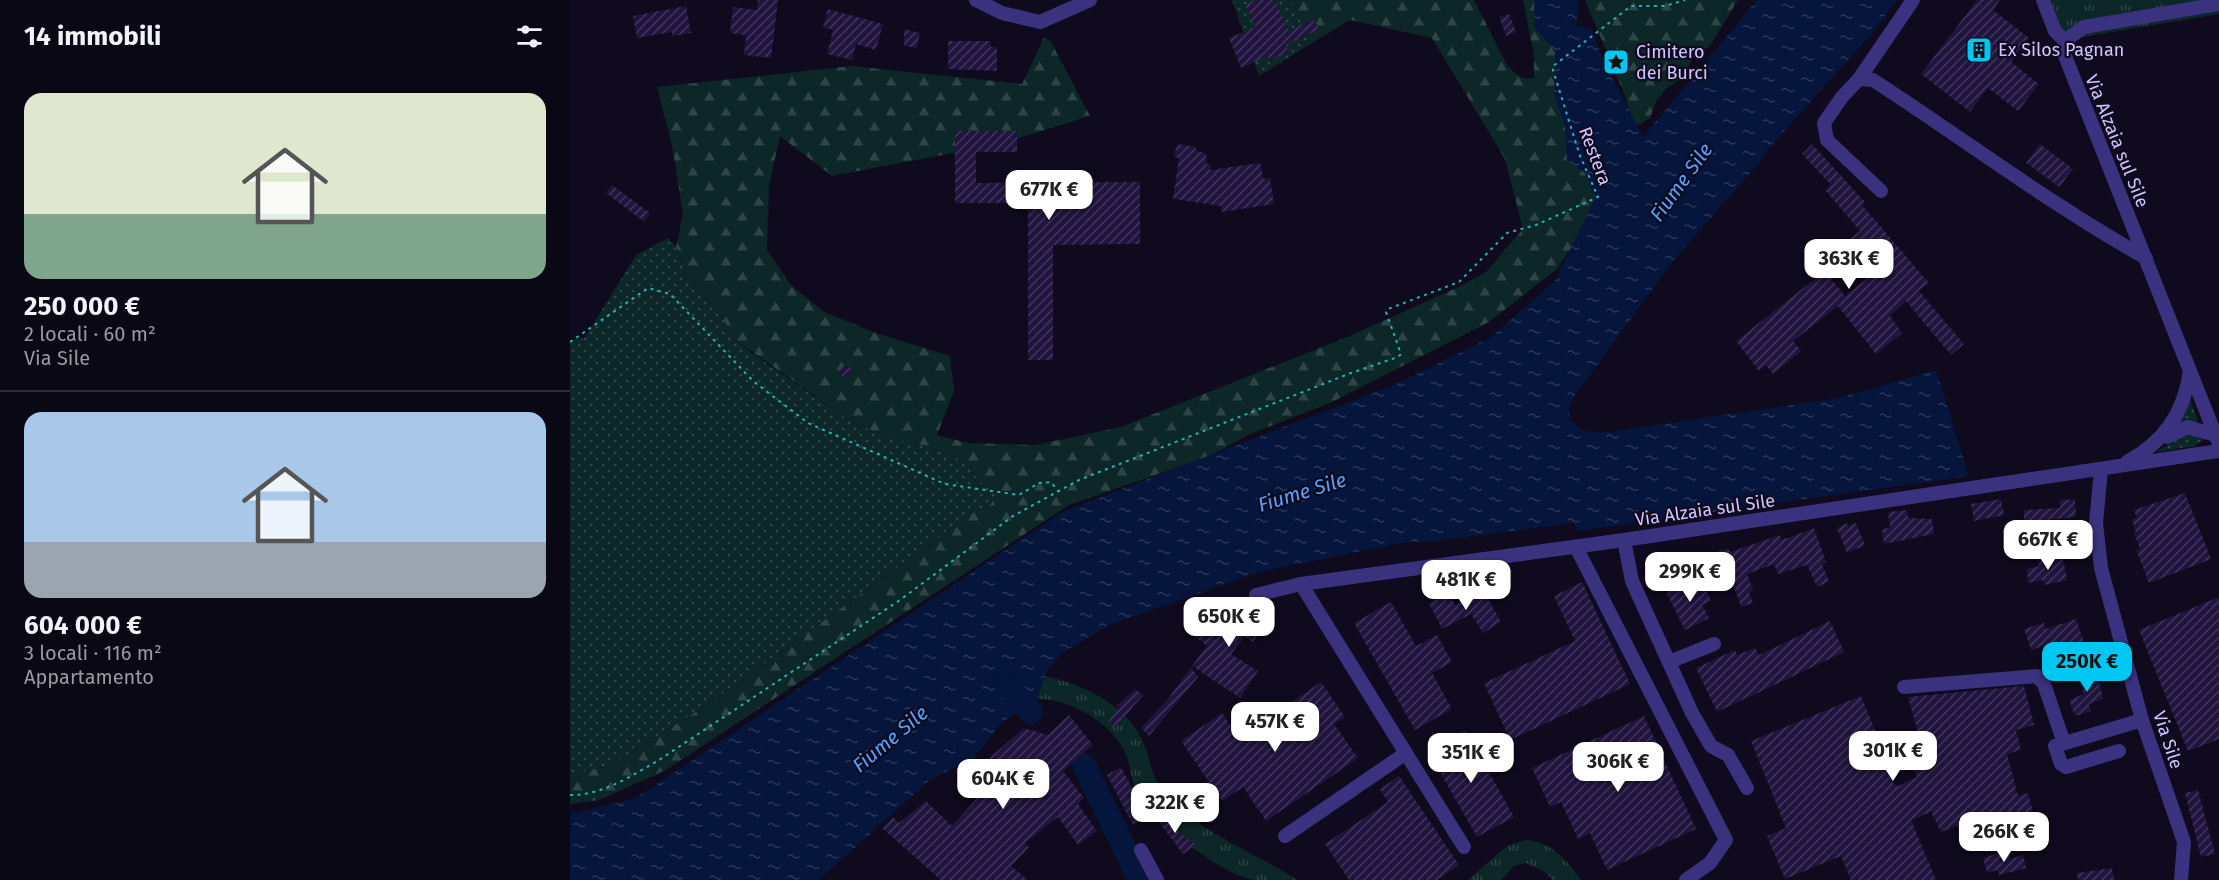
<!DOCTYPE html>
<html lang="it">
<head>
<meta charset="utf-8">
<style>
	body { margin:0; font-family:"Fira Sans",sans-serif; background:#191623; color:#f1f3f6; height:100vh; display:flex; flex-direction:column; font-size:22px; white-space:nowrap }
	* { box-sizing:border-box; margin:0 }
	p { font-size:20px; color:#9a9aa1 }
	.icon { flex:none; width:33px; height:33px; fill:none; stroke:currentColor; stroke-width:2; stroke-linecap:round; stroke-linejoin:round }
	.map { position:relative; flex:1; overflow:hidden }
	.details { display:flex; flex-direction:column; background:#0b0816; width:570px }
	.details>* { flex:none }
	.price { position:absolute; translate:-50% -51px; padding:0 14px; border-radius:12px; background:#fff; color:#222; font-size:20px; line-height:39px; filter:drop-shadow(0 2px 3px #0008) }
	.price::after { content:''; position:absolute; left:50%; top:36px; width:18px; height:14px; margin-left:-9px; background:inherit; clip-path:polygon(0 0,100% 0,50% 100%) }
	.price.on { background:#00c7f1; color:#111 }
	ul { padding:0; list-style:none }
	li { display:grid; align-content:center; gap:12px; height:318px; padding:0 24px }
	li+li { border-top:2px solid #2b2935 }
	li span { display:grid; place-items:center; height:186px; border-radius:18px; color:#555 }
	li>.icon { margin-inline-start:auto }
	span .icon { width:108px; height:108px; fill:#fffc; stroke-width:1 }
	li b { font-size:26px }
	h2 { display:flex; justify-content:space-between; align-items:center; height:72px; padding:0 24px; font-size:26px }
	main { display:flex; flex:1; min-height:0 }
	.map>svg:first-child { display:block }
	.grass { fill:url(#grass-dots) }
	.forest { fill:url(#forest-firs) }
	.park { fill:url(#park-tufts) }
	.water { fill:url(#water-ripples) }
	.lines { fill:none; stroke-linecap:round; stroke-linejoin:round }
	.river { stroke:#06153b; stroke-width:24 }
	.building { fill:url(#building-hatch); fill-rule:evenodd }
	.path { stroke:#25b2b4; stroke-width:2; stroke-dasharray:3 4.5; stroke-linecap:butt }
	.minor { stroke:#3b327f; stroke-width:14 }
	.labels { text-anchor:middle; stroke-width:4.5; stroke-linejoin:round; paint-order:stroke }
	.poi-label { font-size:18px; fill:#d1c6ff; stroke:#0f0a1d; text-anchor:start }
	.street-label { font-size:18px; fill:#d1c6ff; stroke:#0f0a1d }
	.water-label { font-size:20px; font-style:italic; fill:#54a3ff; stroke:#0f0a1d }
</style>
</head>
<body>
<main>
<section class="details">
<h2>14 immobili<svg class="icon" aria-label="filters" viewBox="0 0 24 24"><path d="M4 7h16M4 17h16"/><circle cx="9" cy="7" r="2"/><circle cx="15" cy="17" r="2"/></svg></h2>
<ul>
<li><span style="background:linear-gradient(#dfe7d0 65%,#7fa58c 0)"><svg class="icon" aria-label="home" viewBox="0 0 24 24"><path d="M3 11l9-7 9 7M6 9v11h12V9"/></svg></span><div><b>250 000 €</b><p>2 locali · 60 m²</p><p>Via Sile</p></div></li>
<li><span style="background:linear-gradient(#a9c7e8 70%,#9aa5b1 0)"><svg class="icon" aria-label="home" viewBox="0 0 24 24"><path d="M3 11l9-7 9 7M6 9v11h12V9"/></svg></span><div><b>604 000 €</b><p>3 locali · 116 m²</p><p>Appartamento</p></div></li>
</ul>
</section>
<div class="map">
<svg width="1649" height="880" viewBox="0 0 1649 880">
	<defs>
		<pattern id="grass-dots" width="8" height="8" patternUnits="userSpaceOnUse" patternTransform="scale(1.5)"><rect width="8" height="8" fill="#0d2627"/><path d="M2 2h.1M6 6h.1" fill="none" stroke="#2f4447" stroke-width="1.8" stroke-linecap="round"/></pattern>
		<pattern id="forest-firs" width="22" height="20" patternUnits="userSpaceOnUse" patternTransform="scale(1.5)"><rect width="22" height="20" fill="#0d2627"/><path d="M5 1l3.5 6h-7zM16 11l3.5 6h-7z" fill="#2f4447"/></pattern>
		<pattern id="park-tufts" width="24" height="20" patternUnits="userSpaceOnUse" patternTransform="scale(1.5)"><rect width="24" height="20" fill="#0d2627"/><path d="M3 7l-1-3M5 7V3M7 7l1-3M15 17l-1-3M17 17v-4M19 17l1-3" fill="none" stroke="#2f4447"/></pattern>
		<pattern id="water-ripples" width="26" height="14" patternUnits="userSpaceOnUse" patternTransform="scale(1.5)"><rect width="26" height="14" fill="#06153b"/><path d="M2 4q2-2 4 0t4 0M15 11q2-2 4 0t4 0" fill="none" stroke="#293658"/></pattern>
		<pattern id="building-hatch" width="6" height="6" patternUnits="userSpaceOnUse" patternTransform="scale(1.5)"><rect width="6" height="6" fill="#21153f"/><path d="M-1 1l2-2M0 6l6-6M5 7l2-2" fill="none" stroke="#40365c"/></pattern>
	</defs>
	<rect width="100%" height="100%" fill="#0f0a1d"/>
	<g class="grass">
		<polygon points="662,0 721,0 732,23 745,41 689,76"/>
		<polygon points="98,238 106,247 117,279 126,285 153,318 164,339 183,354 283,423 316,436 358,446 398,463 409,482 419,486 427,494 421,504 401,514 143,701 40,766 0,774 0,341 15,337 66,255"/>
		<polygon points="1620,398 1628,421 1607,424"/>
		<polygon points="1617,433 1635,438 1625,446 1586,452"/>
	</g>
	<g class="forest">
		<path d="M721,0H904L936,63C944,74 951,80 964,78V55L953,0H978L1043,172L1013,230L987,269L919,322L760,403L680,434L640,456L499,505L96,770L29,800L0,804V774L40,766L143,701L401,514L421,504L426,494L419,486L409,482L398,463L358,446L327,440L283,423L164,339L153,318L126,285L117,279L106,247L113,214L102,145L87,87L281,66L452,84L474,37L481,42L520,116L430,144L262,176L210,136L199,185L197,250L221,285L254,312L306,333L380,356L384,391L367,435L398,443L465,445L551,427L782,335L895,284L916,272L953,229L935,159L862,38L780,20L745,41L732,23Z"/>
		<polygon points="1015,0 1168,0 1139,47 1125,55 1111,79 1098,87 1086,101 1080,118 1069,125 1061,121 1056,98"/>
	</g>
	<g class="park">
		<polygon points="1481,0 1649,0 1649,14 1495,40"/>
		<path d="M475,676C513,684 561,706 575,747C582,765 582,781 597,795C609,806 622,819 636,828C665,847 697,860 727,880C713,880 698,880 685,880C653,876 589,825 570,798C560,783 562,765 554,750C539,721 498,698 466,699Z"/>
		<path d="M956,840C982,842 996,859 1011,880H983L975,872L956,863L944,866L931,880H898L937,846Z"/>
	</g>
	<polygon class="water" points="964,0 1009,0 1006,25 1021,29 1035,64 1073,137 1187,0 1327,0 1305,30 1198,149 1188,164 1103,261 1004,397 999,408 999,419 1012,430 1032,433 1273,397 1366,370 1399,476 1008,531 1004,523 867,541 837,542 708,568 677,576 537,626 492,653 476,673 467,699 430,724 404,758 361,779 249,880 0,880 0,814 66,798 494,511 824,385 920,338 985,281 1025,198 1015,173 997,160 995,127 984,93 985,51 965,28"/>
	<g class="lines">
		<g class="river">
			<polyline points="435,682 461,712"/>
			<polyline points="514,765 570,880"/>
		</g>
	</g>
	<g class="building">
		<polygon points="188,0 208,0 201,58 174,55 176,35 160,33 163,7 187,10"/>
		<polygon points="686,0 705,0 719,31 743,19 749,29 716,45 719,52 700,60 698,56 671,68 659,38 686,27 675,5"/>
		<polygon points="1407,0 1430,0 1423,10 1459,38 1441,62 1469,84 1448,111 1418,88 1400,112 1351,74"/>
		<polygon points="116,6 121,33 102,36 102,32 67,38 63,16"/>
		<polygon points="258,9 313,24 306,50 286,44 282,60 257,54 263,30 253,27"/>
		<polygon points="939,14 946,32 936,36 929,17"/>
		<polygon points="334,29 350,33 347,48 334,46"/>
		<polygon points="378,41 421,41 421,47 427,47 427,71 378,69"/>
		<polygon points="385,131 447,131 447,152 406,152 406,183 487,182 487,171 498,170 498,182 570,182 570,244 483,245 483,360 458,360 458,203 385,203"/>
		<polygon points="607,144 626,147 626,151 636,153 637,164 641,165 640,170 690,163 693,179 700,178 704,204 652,212 651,206 603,199 609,158 604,157"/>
		<polygon points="1242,144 1295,202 1292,205 1359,283 1349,291 1394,344 1381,355 1336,301 1320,316 1332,333 1306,354 1268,306 1223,341 1231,351 1203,374 1196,365 1189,371 1166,341 1255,271 1275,296 1305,272 1277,241 1290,231 1255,190 1261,185 1232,154"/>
		<polygon points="1470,144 1503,169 1489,187 1456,163"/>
		<polygon points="42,185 80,213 74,222 36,193"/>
		<circle cx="276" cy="371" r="6"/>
		<polygon points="1615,493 1641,559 1579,583 1566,550 1570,549 1564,533 1566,532 1562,520 1567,518 1564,510"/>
		<polygon points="1431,499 1434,515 1404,521 1401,504"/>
		<polygon points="1505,499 1506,517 1454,522 1454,510 1490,508 1490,500"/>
		<polygon points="1337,510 1338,518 1362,519 1364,534 1314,544 1312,529 1320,528 1318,512"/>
		<polygon points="1277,523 1278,526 1286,523 1295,545 1277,553 1267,528"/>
		<polygon points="1244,528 1256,562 1252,564 1259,582 1247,587 1237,565 1208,574 1204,564 1177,574 1183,590 1179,592 1183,603 1171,607 1159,573 1153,576 1145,553 1158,548 1160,552 1210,535 1211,539 1218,538"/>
		<polygon points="1492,554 1497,580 1474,585 1473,580 1458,583 1457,569 1469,566 1468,560"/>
		<polygon points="1012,582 1060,684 940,740 914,683 1005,641 984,596"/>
		<polygon points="1126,582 1135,587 1141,601 1132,605 1139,618 1115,630 1097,594 1100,589 1111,584"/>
		<polygon points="912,588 931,622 913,633 901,614 872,629 859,603 879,593 885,605"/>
		<polygon points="1649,597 1649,739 1618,751 1569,630"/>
		<polygon points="669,600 698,619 683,642 675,636 661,654 688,671 670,698 622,666 637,646 624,636 640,615 652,624"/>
		<polygon points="821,602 846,646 867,635 882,662 862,673 882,709 845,730 784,623"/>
		<polygon points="1506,619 1514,641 1491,649 1489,641 1461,650 1454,629 1474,623 1476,629"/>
		<polygon points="1260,621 1274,652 1147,712 1126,668 1165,650 1167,655 1185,648 1189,655"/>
		<polygon points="621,667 628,677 579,736 571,728 598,699"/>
		<polygon points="1526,670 1533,699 1519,704 1521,711 1505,716 1499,700 1514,694 1507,676"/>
		<polygon points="751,682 775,717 764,724 788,758 696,821 673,787 652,801 611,741 652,713 669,738"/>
		<path d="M1454,686L1464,725L1446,730L1451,750L1437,754L1448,796L1458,793L1464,816L1392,835L1390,825L1371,832L1361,812L1341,820L1366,880H1281L1271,856L1215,879L1197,836L1216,828L1181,741L1291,696L1311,745L1321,740L1325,749L1349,736L1338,697ZM1338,755L1347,777L1328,786L1324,784L1317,765Z"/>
		<polygon points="565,689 573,695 546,727 538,721 549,708 546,706"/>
		<polygon points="499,715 523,745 493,771 514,798 508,804 527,831 508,845 488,817 455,843 459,847 441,866 458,880 371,880 312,828 323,817 329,823 356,801 382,826 427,776 415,762 454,728 478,735"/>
		<polygon points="1074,716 1126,829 1037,870 1020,833 1008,839 991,802 980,807 962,768"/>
		<polygon points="895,730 944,817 907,837 858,751"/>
		<polygon points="551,767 577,817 563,825 537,775"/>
		<polygon points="829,776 889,865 867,880 779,880 755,844 818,802 810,789"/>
		<polygon points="1628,790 1645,854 1631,857 1615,793"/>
		<polygon points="586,810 612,835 627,845 613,854 582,813"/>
		<polygon points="1438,850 1440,859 1453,855 1456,868 1429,875 1427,870 1417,873 1413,858"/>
		<polygon points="1542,868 1544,880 1508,880 1507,873"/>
	</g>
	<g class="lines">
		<g class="path">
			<polyline points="0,342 78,288 100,294 183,381 238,423 375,484 449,495 469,483 481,482 488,491"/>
			<path d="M0,795C31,796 63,775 89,760L330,600L443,516L509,480L781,373L828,357L831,354L816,312L818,309L889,282L937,233L966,225L1028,197L1010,156L982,67L1061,6H1095L1115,0"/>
		</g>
		<g class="minor">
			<polyline points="406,0 432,13 470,22 520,0"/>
			<polyline points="1473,0 1485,31 1496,42"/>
			<polyline points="1649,4 1514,27 1500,37 1493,51 1649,444"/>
			<polyline points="1289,79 1343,0"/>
			<path d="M1311,191L1257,140L1254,123L1272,97L1289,79L1303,80C1394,139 1481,205 1576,258"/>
			<polyline points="1597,437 1618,427 1649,436"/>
			<path d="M1557,462C1594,442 1614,413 1620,371"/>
			<polyline points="1531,470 1526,523 1531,568 1572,720 1614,842 1611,880"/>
			<polyline points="1054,540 1062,581 1122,713 1141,746 1158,755 1177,788"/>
			<polyline points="1006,547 1156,840 1140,863 1116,880"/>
			<polyline points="731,584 894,847"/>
			<polyline points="686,595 731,584 1054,540 1649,451"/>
			<polyline points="1099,662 1144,644"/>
			<polyline points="1334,687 1467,676 1474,684 1494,743"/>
			<polyline points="1549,751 1496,767 1491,764 1485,746 1572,720"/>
			<polyline points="715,836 836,753"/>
			<polyline points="571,850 587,880"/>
		</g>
	</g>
	<defs>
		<g id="building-square" transform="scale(1.35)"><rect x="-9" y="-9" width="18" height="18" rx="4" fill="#00c7f1" stroke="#0f0a1d"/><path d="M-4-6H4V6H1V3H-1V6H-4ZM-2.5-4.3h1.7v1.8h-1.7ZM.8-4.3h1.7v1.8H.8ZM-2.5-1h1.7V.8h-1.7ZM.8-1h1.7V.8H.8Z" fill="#111"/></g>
		<g id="sight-square" transform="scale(1.35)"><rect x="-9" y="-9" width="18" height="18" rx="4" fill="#00c7f1" stroke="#0f0a1d"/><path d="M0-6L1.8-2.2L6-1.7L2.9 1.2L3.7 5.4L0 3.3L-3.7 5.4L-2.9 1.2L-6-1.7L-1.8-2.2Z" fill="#111"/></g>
	</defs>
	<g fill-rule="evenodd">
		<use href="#building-square" x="1409" y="50"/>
		<use href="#sight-square" x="1046" y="62"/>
	</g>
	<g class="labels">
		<g class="poi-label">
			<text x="1428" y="56">Ex Silos Pagnan</text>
			<text x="1066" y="58">Cimitero<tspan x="1066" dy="21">dei Burci</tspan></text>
		</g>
		<g class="street-label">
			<text transform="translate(1547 141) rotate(68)" y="6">Via Alzaia sul Sile</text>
			<text transform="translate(1025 156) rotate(69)" y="6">Restera</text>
			<text transform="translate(1135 510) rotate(-8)" y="6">Via Alzaia sul Sile</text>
			<text transform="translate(1598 740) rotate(72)" y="6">Via Sile</text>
		</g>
		<g class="water-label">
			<text transform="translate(1111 182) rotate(-54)" y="7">Fiume Sile</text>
			<text transform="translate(732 492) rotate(-17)" y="7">Fiume Sile</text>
			<text transform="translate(320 739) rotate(-40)" y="7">Fiume Sile</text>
		</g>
	</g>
</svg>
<b class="price" style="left:479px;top:221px">677K €</b>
<b class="price" style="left:1279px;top:290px">363K €</b>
<b class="price" style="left:1478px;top:571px">667K €</b>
<b class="price" style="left:1120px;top:603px">299K €</b>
<b class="price" style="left:896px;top:611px">481K €</b>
<b class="price" style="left:659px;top:648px">650K €</b>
<b class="price on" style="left:1517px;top:693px">250K €</b>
<b class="price" style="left:705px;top:753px">457K €</b>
<b class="price" style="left:1323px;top:782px">301K €</b>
<b class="price" style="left:901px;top:784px">351K €</b>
<b class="price" style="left:1048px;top:793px">306K €</b>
<b class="price" style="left:433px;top:810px">604K €</b>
<b class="price" style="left:605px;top:834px">322K €</b>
<b class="price" style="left:1434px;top:863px">266K €</b>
</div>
</main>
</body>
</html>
